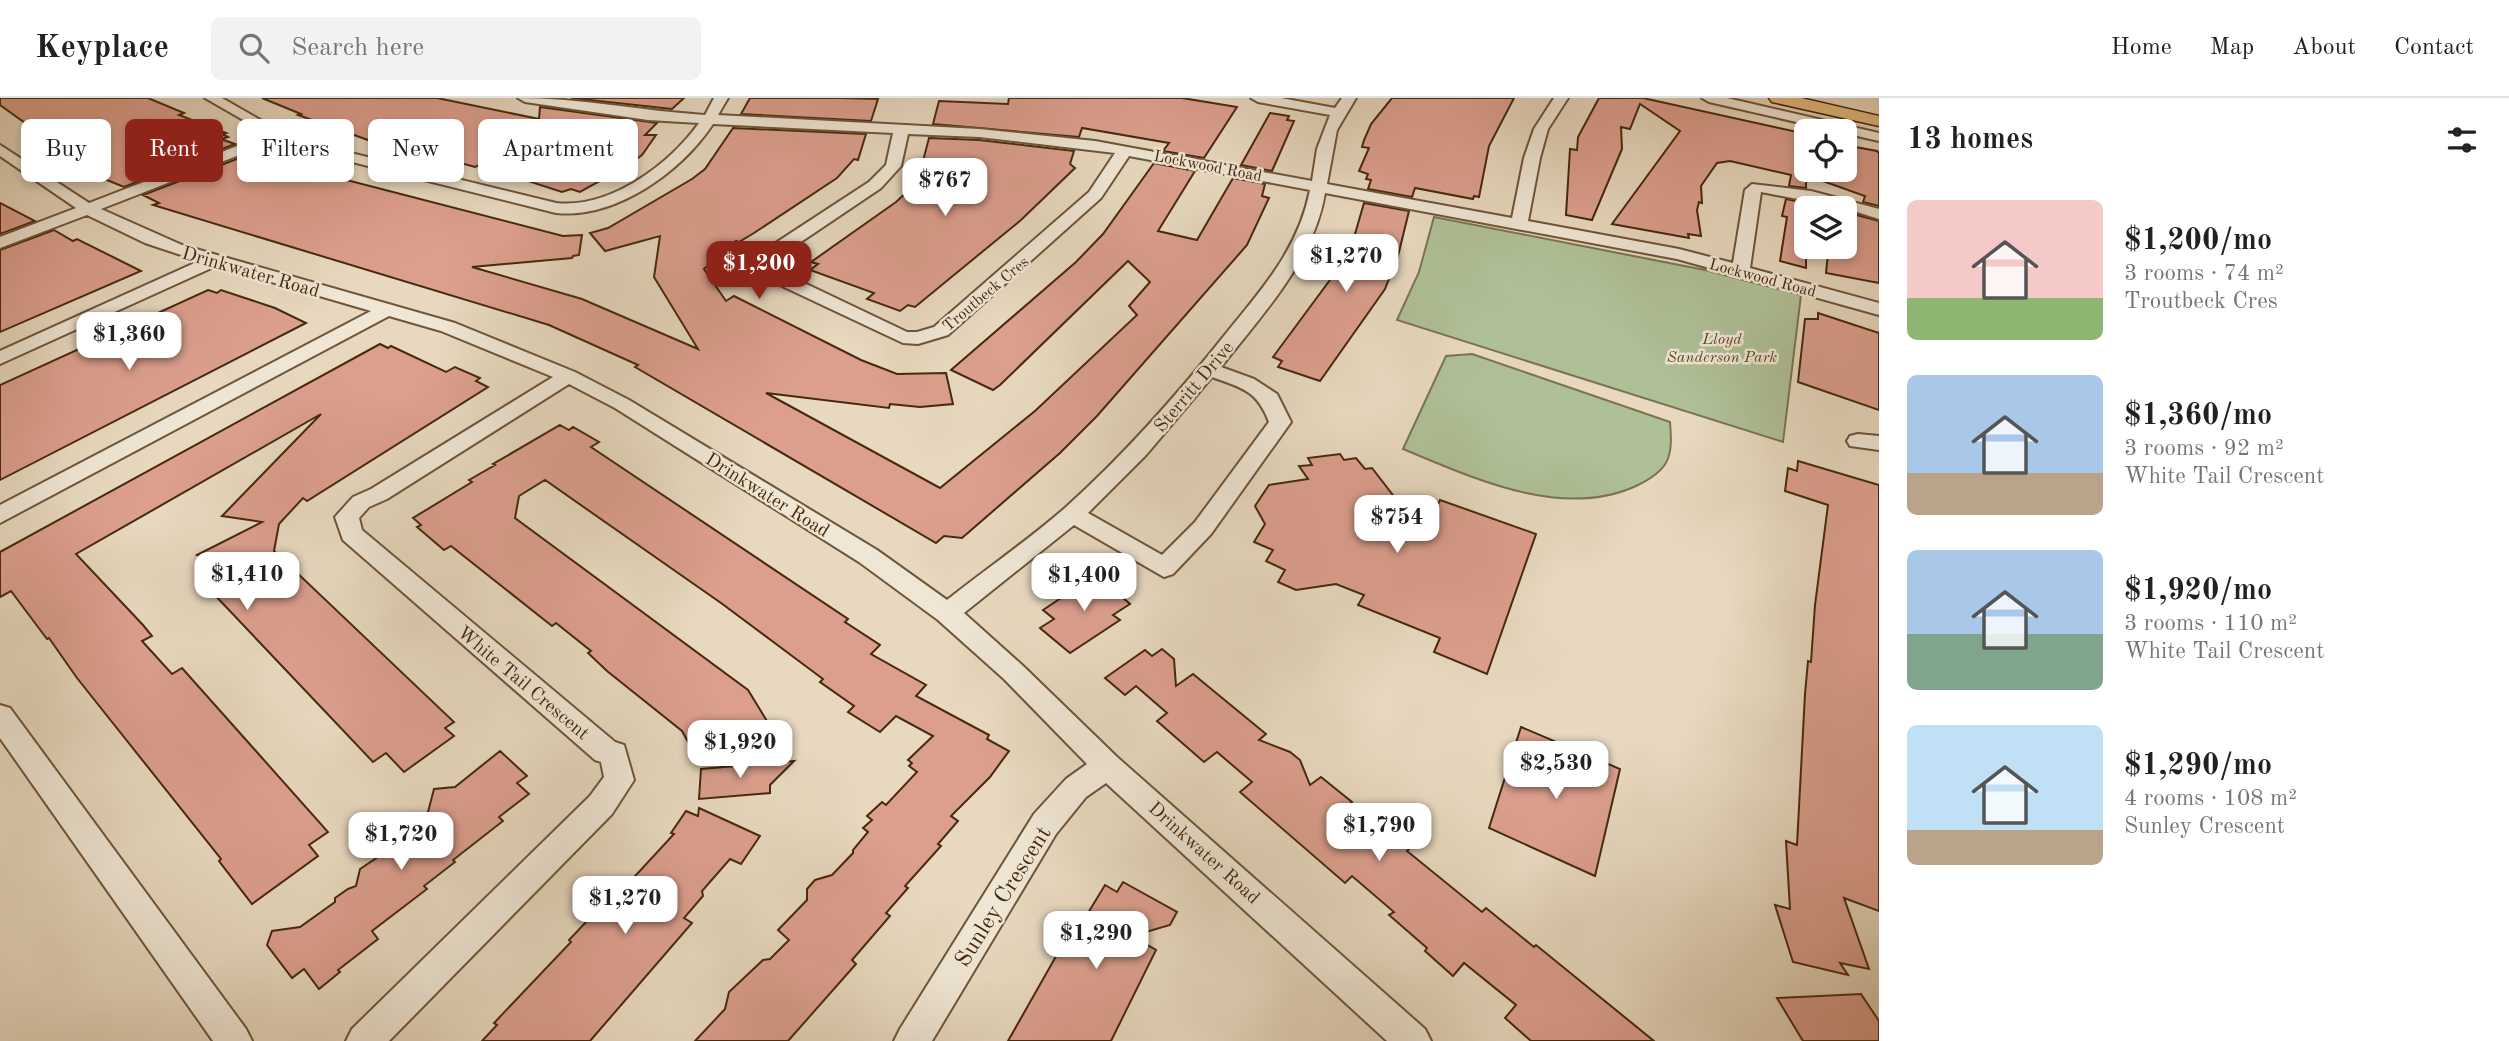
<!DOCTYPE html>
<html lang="en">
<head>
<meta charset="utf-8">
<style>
	body { margin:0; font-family:"Old Standard TT",serif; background:#f2f2f2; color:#202124; height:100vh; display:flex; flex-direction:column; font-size:26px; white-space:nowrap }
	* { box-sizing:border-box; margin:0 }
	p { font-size:23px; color:#757577 }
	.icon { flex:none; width:38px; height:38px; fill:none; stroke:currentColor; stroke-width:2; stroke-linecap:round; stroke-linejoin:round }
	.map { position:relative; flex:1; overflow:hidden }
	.side { display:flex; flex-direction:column; background:#fff; width:630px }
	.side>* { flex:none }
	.top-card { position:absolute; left:21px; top:21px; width:665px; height:63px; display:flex; gap:14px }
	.buttons { position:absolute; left:1794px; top:21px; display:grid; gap:14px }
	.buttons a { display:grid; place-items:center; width:63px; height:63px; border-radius:10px; background:#fff; box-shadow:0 4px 10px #0003; font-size:35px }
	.price { position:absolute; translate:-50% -60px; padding:0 16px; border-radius:14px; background:#fff; color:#222; font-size:23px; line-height:46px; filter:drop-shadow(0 2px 4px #0008) }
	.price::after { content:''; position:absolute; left:50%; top:42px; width:21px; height:16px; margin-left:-10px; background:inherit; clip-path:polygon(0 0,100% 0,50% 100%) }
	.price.active { background:#8f2418; color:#fff }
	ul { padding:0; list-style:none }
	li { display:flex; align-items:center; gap:21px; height:175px; padding:0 28px }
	li span { display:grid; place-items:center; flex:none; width:196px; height:140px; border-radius:10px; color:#555 }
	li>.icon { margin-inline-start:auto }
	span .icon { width:84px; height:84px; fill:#fffc; stroke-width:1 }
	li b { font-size:30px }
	h2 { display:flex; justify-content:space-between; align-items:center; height:84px; padding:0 28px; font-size:30px }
	.pill { padding:0 24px; border-radius:10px; background:#fff; box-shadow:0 4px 10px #0003; font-size:24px; line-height:63px }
	.pill.active { background:#8f2418; color:#fff }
	header { display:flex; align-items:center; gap:42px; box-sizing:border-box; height:98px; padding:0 35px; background:#fff; border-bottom:2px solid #e0e0e0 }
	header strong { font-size:33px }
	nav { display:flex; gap:38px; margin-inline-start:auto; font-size:24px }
	.search { width:490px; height:63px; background:#f2f2f2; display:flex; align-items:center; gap:18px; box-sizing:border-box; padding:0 24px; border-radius:10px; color:#757577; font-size:26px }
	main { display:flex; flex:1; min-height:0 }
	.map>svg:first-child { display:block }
	.green { fill:#afc097; stroke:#7a7452; stroke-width:2 }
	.building { fill:#dc9f8e; stroke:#46290c; stroke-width:2 }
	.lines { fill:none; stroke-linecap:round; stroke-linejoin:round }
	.minor-casing { stroke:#6e5539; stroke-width:4 }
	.major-casing { stroke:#46290c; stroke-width:3 }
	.minor { fill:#efe6d5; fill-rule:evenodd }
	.major { fill:#e4bc80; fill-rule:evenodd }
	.labels { text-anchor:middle; stroke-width:5; stroke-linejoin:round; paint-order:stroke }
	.far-street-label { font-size:16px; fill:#46290c; stroke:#efe6d5 }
	.far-park-label { font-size:16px; font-style:italic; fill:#5b4728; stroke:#efe6d5 }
	.street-label { font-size:19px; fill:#46290c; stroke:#efe6d5 }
	.near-street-label { font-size:23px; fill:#46290c; stroke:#efe6d5 }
</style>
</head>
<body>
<header>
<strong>Keyplace</strong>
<div class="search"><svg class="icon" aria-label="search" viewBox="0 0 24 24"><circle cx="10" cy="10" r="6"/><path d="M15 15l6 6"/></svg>Search here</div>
<nav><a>Home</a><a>Map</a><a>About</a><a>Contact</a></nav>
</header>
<main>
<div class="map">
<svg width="1879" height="943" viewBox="0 0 1879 943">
	<rect width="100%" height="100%" fill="#e7d8bf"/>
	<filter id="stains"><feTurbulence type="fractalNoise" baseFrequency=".00286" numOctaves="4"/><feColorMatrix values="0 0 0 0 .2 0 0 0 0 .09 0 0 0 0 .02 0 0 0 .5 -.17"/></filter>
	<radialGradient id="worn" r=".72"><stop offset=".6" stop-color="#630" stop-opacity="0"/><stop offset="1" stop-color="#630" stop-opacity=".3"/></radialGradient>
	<g class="green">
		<polygon points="1434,119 1705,172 1801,197 1783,344 1397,222 1419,174"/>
		<path d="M1472,256L1670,324C1673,359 1670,372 1636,388C1562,422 1473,380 1403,351L1446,258Z"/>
	</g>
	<g class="building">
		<polygon points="0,0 148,0 184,15 179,17 226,35 222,36 228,39 221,41 235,46 124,89 102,80 0,7"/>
		<polygon points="262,0 437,0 539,21 540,9 657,25 645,37 656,37 642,57 627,68 580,94 571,91 562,94 479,67 475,69 392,46 388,48 368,42 298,17 301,16"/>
		<polygon points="571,0 684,0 672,11"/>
		<polygon points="750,0 839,0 878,1 871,23 741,16"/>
		<polygon points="1009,0 1182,0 1237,9 1204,60 1163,53 1169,45 1082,30 1079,39 933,26 939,3 1008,6"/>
		<polygon points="1392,0 1514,0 1489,48 1479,99 1474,98 1473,101 1415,90 1412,99 1368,91 1371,82 1366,81 1368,76 1359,73 1369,50 1362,49 1364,42 1371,26"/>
		<polygon points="1599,0 1643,0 1806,36 1806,72 1844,72 1844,47 1877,53 1879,55 1879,108 1863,104 1865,98 1806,77 1806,90 1789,88 1791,77 1730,63 1717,65 1701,88 1702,105 1699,104 1697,112 1701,138 1688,136 1689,140 1612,126 1680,33 1640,6 1630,31 1621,29 1622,51 1592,122 1566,117 1570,51 1577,52 1578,39"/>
		<polygon points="1270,15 1289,18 1287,22 1294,23 1272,73 1241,67"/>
		<polygon points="733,30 866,36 858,62 854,61 837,80 754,135 739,144 736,143 704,171 726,203 734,198 861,262 897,276 946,275 953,306 920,309 890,306 889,310 766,295 940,390 1035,313 1137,217 1129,208 1150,184 1128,163 1000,287 993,292 951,272 1076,164 1103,136 1154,65 1195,73 1158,133 1197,142 1233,80 1265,86 1262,98 1269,100 1247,147 1097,318 1060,355 962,440 944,438 936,445 635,269 638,267 549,227 153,107 159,105 143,97 255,54 308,72 563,138 582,137 579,157 573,158 572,160 472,169 582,201 698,251 654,179 660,138 605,153 590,135 608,130 692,81 705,71"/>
		<polygon points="929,40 979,42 1074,53 1070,66 1075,70 1021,122 915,209 908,207 900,213 867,201 874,195 810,172 818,166 811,164 896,104 908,93 918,82"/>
		<polygon points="1786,101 1806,105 1806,170 1780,163 1787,119 1782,118"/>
		<polygon points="0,105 35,123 0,136"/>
		<polygon points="1364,105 1409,113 1398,158 1385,191 1320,283 1278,269 1282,263 1273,259 1341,167 1355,136"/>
		<polygon points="1857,117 1879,123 1879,185 1826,175 1828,156 1844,160 1844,130 1850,132"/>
		<polygon points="54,132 73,143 77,141 141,173 0,234 0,152"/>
		<polygon points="208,192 217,195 221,192 275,210 306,225 0,382 0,287"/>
		<polygon points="1818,215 1879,235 1879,312 1798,284 1805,221 1818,221"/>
		<polygon points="380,246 388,250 391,248 446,274 455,269 480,280 476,283 488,289 307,403 303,400 279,426 274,453 454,624 445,630 454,638 404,674 386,655 373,664 210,492 240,476 197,457 262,424 222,418 321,316 76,456 143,527 152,538 142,543 172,576 182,570 328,734 309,747 318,758 252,806 219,763 221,761 77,580 49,540 47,541 11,493 0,499 0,454"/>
		<polygon points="560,327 569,332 573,329 599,344 591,349 848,521 845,524 880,547 871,556 926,587 916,598 989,637 987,641 1009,653 990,679 951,718 958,723 938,746 941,748 905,788 908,790 886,815 890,818 852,862 856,866 788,943 695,943 725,911 729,894 763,862 770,861 789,842 778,832 807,802 807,791 815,782 832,777 853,755 853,752 868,734 863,730 872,722 867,718 882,704 886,707 917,674 909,668 912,665 908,662 933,638 896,618 880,634 848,614 854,608 820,584 823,581 721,505 545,382 519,398 515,420 748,592 770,628 698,662 682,633 607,573 588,555 591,553 556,525 552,528 451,448 444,452 417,429 421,427 413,420 472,384 469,382 495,367 493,366"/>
		<polygon points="1340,356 1344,362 1356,360 1365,371 1372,370 1406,414 1412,399 1437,408 1440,402 1536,436 1487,576 1434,554 1440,540 1358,507 1364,497 1336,486 1296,492 1278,484 1285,472 1266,463 1273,452 1254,444 1265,426 1255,408 1269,387 1308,381 1299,368 1312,367 1308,360"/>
		<polygon points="1798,363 1879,387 1879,813 1844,800 1869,871 1840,865 1848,877 1793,864 1775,807 1790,811 1786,743 1797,747 1805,596 1808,563 1811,564 1815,507 1828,407 1785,393 1788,370 1797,373"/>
		<polygon points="1093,474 1130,506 1113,517 1120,522 1070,555 1040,530 1054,521 1043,512 1079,488 1075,485"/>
		<polygon points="1162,551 1174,561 1176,588 1193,576 1266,636 1259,642 1290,654 1300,662 1310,687 1321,679 1352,704 1348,707 1371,726 1382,727 1395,737 1409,751 1407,753 1482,814 1486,810 1534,849 1536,847 1654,943 1531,943 1505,920 1516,907 1464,865 1453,878 1425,853 1427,850 1389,817 1394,814 1352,778 1345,785 1240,694 1252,684 1217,654 1204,664 1157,623 1167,615 1136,588 1125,597 1105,580 1145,552 1152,558"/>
		<polygon points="1521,629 1620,671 1595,778 1489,730"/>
		<polygon points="500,653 527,678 517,685 529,696 499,719 503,723 453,762 455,764 424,788 427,791 372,833 378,841 338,872 340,874 319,891 304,871 292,880 267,847 272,833 300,829 335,804 335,800 348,791 356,788 360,771 400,744 397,741 428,714 434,691 455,689"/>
		<polygon points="794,663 770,687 770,695 699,701 701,671"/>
		<polygon points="699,710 760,738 741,766 730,761 702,793 703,798 684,820 692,825 590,943 482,943 497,927 494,925 571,844 569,842 622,786 625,789 674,736 671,735 686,713 698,718"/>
		<polygon points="1123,784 1177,814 1170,827 1132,838 1156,852 1111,943 1008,943 1059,853 1063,856 1105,787 1117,794"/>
		<polygon points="1861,896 1879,923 1879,943 1803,943 1777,900"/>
	</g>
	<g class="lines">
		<g class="minor-casing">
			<g id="minor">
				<path d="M205,0H222L262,23L322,48L556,105C610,111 669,67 699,25L648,22L525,4L518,0C581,0 642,13 705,17L714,0H728L718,17L979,31L1095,43L1312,83L1317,51L1330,17L1258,4L1251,0H1281L1335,10L1342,0H1356L1337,32L1327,86L1512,120L1524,60L1534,31L1554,0H1568L1548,31L1540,60L1528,123L1679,151L1733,165L1745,92L1752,86L1811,93L1879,111V121L1844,110L1761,94L1750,170L1879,205V217L1677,161L1325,95C1314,162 1262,217 1221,269L1254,281L1277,296L1291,324L1211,436L1173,476L1164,479L1074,427L964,515L1022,567L1117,659L1425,931L1431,943H1387L1106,685L1086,699L1056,736L932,943H894L900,931L1034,716L1066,681L1087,666L1004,581L938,522L859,464L615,310L569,286L387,401L369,409L359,420L362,432L615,644L624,647L634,682L612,716L389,943H346L352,931L590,698L604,679L601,664L595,662L343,442L335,419L353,399L371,391L553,279L441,233L389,218L0,425V407L371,213L216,168L0,266V253L199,163L145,145L87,117L0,150V139L76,110L0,58V47L89,105L268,36ZM713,26L893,35L886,67L869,84L768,150L757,165L759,173L767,181L903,245L918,246L948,237L1101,100L1129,58L1310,92C1299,149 1264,189 1228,233C1178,296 1125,356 1065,410C1027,443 986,471 947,502L877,452L629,302L575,274L455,225L182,147L101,111L280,41L312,54L556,115C616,121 681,74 713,26ZM908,36L979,39L1115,55L1089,94L934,229L917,234H907L779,173L775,165L780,158L881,90L901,68ZM1212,279C1242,290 1257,292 1269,324L1195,424L1162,457L1088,415L1146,357Z"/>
				<polygon points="1702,0 1727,0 1879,35 1879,43 1709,4"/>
				<polygon points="1858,336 1879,338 1879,352 1850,348 1847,343 1850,338"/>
				<polygon points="0,607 10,610 246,931 252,943 213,943 0,640"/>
			</g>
		</g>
		<g class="major-casing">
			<polygon id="major" points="1769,0 1801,0 1879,18 1879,28 1772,4"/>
		</g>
		<use href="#minor" class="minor"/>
		<use href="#major" class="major"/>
	</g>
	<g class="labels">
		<g class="far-street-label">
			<text transform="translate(1208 67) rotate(11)" y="6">Lockwood Road</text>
			<text transform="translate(1763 179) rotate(15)" y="6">Lockwood Road</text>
			<text transform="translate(985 195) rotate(-40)" y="6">Troutbeck Cres</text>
		</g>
		<g class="far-park-label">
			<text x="1722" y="246">Lloyd<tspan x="1722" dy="18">Sanderson Park</tspan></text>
		</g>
		<g class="street-label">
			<text transform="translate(251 173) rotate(16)" y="7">Drinkwater Road</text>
			<text transform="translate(1193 288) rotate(-50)" y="7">Sterritt Drive</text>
			<text transform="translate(768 396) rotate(32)" y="7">Drinkwater Road</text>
			<text transform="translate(524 584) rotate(40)" y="7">White Tail Crescent</text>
			<text transform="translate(1205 754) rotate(42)" y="7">Drinkwater Road</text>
		</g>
		<g class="near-street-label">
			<text transform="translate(1002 798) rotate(-58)" y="8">Sunley Crescent</text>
		</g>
	</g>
	<rect width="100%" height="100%" filter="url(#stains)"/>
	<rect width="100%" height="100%" fill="url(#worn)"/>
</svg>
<div class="buttons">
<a><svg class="icon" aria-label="locate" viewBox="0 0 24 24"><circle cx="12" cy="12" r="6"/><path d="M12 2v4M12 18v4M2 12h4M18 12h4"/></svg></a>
<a><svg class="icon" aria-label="layers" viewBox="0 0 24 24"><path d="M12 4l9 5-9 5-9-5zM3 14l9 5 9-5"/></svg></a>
</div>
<b class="price" style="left:945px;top:120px">$767</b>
<b class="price" style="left:1346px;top:196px">$1,270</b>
<b class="price active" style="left:759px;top:203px">$1,200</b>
<b class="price" style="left:129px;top:274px">$1,360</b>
<b class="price" style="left:1397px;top:457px">$754</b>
<b class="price" style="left:247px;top:514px">$1,410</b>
<b class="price" style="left:1084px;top:515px">$1,400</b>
<b class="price" style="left:740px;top:682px">$1,920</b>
<b class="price" style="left:1556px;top:703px">$2,530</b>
<b class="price" style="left:1379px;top:765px">$1,790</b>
<b class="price" style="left:401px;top:774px">$1,720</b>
<b class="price" style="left:625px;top:838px">$1,270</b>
<b class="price" style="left:1096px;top:873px">$1,290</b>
<div class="top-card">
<a class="pill">Buy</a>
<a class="pill active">Rent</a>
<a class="pill">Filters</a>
<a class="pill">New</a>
<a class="pill">Apartment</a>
</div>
</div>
<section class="side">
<h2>13 homes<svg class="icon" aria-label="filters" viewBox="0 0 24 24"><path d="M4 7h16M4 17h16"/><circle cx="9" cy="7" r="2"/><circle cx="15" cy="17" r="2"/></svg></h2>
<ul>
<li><span style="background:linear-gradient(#f6c9c9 70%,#8fb573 0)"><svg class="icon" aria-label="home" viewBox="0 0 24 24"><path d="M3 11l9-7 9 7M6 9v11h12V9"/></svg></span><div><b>$1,200/mo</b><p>3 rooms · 74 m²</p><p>Troutbeck Cres</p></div></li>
<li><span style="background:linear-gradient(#a9c7e8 70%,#b9a48a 0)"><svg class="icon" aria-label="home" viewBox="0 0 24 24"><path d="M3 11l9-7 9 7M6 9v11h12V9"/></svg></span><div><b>$1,360/mo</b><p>3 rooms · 92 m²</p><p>White Tail Crescent</p></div></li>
<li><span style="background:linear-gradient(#a9c7e8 60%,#7fa58c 0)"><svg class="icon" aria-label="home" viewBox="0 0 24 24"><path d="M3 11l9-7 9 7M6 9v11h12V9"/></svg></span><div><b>$1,920/mo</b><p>3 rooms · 110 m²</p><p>White Tail Crescent</p></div></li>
<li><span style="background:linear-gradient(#bfe0f5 75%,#b9a48a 0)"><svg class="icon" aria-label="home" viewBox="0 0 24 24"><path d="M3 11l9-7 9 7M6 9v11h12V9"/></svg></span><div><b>$1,290/mo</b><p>4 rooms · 108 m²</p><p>Sunley Crescent</p></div></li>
</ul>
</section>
</main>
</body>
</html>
